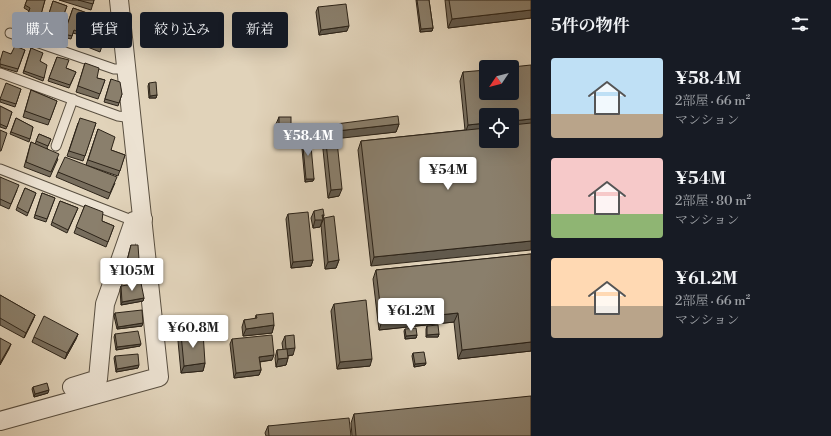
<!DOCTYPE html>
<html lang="ja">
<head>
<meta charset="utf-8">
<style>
	body { margin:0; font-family:"Libre Bodoni","Noto Serif JP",serif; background:#20242c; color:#f1f3f6; height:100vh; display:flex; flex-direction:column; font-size:15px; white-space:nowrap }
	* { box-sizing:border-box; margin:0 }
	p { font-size:13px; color:#9ea1a6 }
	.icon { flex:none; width:22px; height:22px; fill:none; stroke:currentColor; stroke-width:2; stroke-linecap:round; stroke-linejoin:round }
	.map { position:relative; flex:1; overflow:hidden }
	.drawer { display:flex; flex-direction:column; background:#171b24; width:300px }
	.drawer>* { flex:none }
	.hud { position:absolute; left:12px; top:12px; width:380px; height:36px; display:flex; gap:8px }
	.needle { width:26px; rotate:235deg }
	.fabs { position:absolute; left:479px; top:60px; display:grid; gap:8px }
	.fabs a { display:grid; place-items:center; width:40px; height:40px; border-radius:4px; background:#171b24; box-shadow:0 4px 16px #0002; font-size:20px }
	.price { position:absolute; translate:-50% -34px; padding:0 9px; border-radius:4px; background:#fff; color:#222; font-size:13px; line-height:26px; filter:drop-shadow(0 1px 2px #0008) }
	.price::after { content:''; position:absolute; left:50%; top:24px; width:12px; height:9px; margin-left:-6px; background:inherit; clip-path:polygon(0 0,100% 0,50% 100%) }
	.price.selected { background:#8c9099; color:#fff }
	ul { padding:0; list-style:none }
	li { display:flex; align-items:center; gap:12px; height:100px; padding:0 20px }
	li span { display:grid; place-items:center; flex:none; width:112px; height:80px; border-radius:4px; color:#555 }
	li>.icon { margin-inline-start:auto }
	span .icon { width:48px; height:48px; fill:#fffc; stroke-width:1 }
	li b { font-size:17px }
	h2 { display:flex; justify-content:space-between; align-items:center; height:48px; padding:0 20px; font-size:17px }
	.chip { padding:0 14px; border-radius:4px; background:#171b24; box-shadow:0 4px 16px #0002; font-size:14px; line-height:36px }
	.chip.selected { background:#8c9099; color:#fff }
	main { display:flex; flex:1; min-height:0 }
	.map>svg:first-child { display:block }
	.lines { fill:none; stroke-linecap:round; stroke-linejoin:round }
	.lane-casing { stroke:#594f40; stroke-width:11 }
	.street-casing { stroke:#594f40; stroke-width:20 }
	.lane { stroke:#ece2d2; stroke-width:9 }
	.street { stroke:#ece2d2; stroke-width:18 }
	.wall { fill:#776d5d; stroke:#2c2318 }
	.shaded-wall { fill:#61594c; stroke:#2c2318 }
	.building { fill:#8a7f6c; stroke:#2c2318 }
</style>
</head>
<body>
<main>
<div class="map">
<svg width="531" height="436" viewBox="0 0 531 436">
	<rect width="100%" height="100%" fill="#e1d3ba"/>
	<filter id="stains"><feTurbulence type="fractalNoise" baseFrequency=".005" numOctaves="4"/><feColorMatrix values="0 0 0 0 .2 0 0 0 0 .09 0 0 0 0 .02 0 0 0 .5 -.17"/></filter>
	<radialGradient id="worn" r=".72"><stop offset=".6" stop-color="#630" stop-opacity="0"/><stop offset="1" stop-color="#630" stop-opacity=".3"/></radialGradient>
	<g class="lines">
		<g class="lane-casing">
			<g id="lane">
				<polyline points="10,33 114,69 127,69"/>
				<polyline points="0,73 118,116 132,118"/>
				<polyline points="56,146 73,99"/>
				<polyline points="0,169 134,221"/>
			</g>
		</g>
		<g class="street-casing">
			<g id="street">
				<polyline points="72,387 98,379 105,304 134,221 143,219"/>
				<polyline points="0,421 159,377 119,0"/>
			</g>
		</g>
		<use href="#lane" class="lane"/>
		<use href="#street" class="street"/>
	</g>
	<g class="wall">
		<polygon points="27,0 45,0 39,21 27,17 29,11 24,8"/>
		<polygon points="59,0 94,0 91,10"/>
		<polygon points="416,0 429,0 433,28 432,31 420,32"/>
		<polygon points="445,0 531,0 531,18 448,28"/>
		<polygon points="53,1 67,6 59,27 54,26 51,34 43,32"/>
		<polygon points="318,7 347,31 319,35 316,12"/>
		<polygon points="73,8 87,13 80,35 73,33 71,39 63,37"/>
		<polygon points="95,13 102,46 100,52 85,46"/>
		<polygon points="31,48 40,61 44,78 43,81 23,73"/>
		<polygon points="25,50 17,72 0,67 0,60 11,54"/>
		<polygon points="57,57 66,68 76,72 69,88 48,81"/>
		<polygon points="85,63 97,78 105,80 98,99 76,92"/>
		<polygon points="463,72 512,93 371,266 358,150 361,141 465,130 460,81"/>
		<polygon points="111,79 122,94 118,106 104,102"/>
		<polygon points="149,83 157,95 156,98 149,98 148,86"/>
		<polygon points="21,89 15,107 0,102 0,98"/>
		<polygon points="31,90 57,101 48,125 23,117"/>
		<polygon points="0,106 12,112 6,129 0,127"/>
		<polygon points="279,117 288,131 276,132 276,124"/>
		<polygon points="16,118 33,127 29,142 10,134"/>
		<polygon points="78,123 96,123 83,161 67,156"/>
		<polygon points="336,124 399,124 396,132 336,138 339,196 328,198 322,140 325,133 334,132"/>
		<polygon points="98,129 111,150 125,155 118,176 86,165"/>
		<polygon points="39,134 51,139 47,148 58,159 50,177 24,167 31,142 35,144"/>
		<polygon points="302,136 314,179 313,181 305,182 301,138"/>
		<polygon points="58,172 115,183 108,199 56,177"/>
		<polygon points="0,177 17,190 9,209 0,205"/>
		<polygon points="25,188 36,193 27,216 16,210"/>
		<polygon points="42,193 55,198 46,222 34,218"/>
		<polygon points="60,201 78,208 67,233 51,225"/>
		<polygon points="85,205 102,221 114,226 106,247 74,233"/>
		<polygon points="314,211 324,215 320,227 313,228 311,218"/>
		<polygon points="288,214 313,260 311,266 291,268 286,219"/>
		<polygon points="324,218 339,260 336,268 325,269 321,225"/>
		<polygon points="131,245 139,277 126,279 125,268"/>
		<polygon points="531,254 531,351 458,359 454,322 379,330 373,279 376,270"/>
		<polygon points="121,286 144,298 143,301 121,305 120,289"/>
		<polygon points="0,295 35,315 33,320 24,338 0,325"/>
		<polygon points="334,304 370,366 337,369 331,311"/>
		<polygon points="115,313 142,326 117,329 114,316"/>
		<polygon points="256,315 274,325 272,333 243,336 242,327 244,320 255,319"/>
		<polygon points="427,326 439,334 438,337 426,337 426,329"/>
		<polygon points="405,329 417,335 416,338 405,339 404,331"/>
		<polygon points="78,334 76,339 65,359 32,342 34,337"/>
		<polygon points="115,334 140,346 116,350 114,337"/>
		<polygon points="181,334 205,363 203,371 181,373 178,341"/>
		<polygon points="285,336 293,355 288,356 288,358 286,365 276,367 275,358 277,350 283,350 282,343"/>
		<polygon points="232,339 272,360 260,362 261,370 259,375 234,378 230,344"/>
		<polygon points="413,353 426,363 425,365 414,367 412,356"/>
		<polygon points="115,356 138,368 116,372 114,358"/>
		<polygon points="33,387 48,393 34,397 32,389"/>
		<polygon points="354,414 531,436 352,436 351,423"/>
		<polygon points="268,426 351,436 266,436 265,433"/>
	</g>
	<g class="shaded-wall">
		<polygon points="531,10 531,18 448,28 452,19"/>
		<polygon points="349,26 347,31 319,35 321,30"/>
		<polygon points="433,28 432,31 420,32 421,29"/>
		<polygon points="157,95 156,98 149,98 150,96"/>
		<polygon points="531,119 531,127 512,129 512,121"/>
		<polygon points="486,123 486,132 465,134 468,125"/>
		<polygon points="279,124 291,124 288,131 276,132"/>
		<polygon points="399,124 396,132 334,139 337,131"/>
		<polygon points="306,179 314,179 313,181 305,182"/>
		<polygon points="342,189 339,196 328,198 331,190"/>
		<polygon points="322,215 324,215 320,227 313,228 315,220"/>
		<polygon points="531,241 531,250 371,266 374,257"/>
		<polygon points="313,260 311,266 291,268 293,262"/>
		<polygon points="339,260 336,268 325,269 328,262"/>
		<polygon points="140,274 139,277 126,279 127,276"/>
		<polygon points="144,298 143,301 121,305 122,302"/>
		<polygon points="458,313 454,322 379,330 382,321"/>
		<polygon points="35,315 33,320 24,338 26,333"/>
		<polygon points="143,323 142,326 117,329 118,327"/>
		<polygon points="274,325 272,333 243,336 246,329"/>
		<polygon points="78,334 76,339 65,359 67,353"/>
		<polygon points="439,334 438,337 426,337 427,335"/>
		<polygon points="417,335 416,338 405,339 406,336"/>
		<polygon points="531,342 531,351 458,359 462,350"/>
		<polygon points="11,344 9,349 0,365 0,363"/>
		<polygon points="141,344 140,346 116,350 117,347"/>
		<polygon points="295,348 293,355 284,356 286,349"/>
		<polygon points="274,355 272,360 257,362 259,357"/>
		<polygon points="288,358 286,365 276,367 278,359"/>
		<polygon points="372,359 370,366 337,369 340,362"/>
		<polygon points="205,363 203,371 181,373 184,366"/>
		<polygon points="426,363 425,365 414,367 415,364"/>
		<polygon points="139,365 138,368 116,372 117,369"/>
		<polygon points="261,370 259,375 234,378 236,373"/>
		<polygon points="49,390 48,393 34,397 35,394"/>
	</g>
	<g class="building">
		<polygon points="27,0 45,0 40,18 28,14 30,8 25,5"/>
		<polygon points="78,0 94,0 93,4"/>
		<polygon points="417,0 429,0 433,28 421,29"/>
		<polygon points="449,0 531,0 531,10 452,19"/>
		<polygon points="53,1 67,6 60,24 55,23 52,32 44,29"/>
		<polygon points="346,4 349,26 321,30 318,7"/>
		<polygon points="73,8 87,13 81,33 74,30 72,36 64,34"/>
		<polygon points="95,13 111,19 102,46 87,41"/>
		<polygon points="15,46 25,50 18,69 0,64 0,61 3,51 11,54"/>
		<polygon points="31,48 43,53 40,61 47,65 44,78 24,71"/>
		<polygon points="57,57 69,60 66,68 76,72 70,85 49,78"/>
		<polygon points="85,63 99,68 97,78 105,80 100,94 78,86"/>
		<polygon points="531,65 531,119 512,121 512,115 486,115 486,123 468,125 463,72 486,70 486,93 512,93 512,67"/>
		<polygon points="111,79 120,82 122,94 119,103 105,99"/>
		<polygon points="156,82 157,95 150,96 149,83"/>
		<polygon points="6,83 21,89 16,104 0,99"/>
		<polygon points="31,90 57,101 50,120 25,111"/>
		<polygon points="0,106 12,112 7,127 0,124"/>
		<polygon points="398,116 399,124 337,131 336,124"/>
		<rect x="279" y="117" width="12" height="7"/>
		<polygon points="16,118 33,127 30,139 11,132"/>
		<polygon points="80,118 96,123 85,156 69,151"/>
		<polygon points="531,123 531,241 374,257 361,141 486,128 486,141 512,141 512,125"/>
		<polygon points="98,129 115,137 111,150 125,155 120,171 88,160"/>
		<polygon points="0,130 7,133 1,151 0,151"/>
		<polygon points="336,132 342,189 331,190 325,133"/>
		<polygon points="39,134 51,139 48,146 36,141"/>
		<polygon points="310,135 314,179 306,179 302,136"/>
		<polygon points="31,142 59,154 51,172 26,162"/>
		<polygon points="65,157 117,177 110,193 58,172"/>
		<polygon points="0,177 19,185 11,204 0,199"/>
		<polygon points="25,188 36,193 28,213 17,207"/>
		<polygon points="42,193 55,198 47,219 35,215"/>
		<polygon points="60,201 78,208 68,230 52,222"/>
		<polygon points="85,205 103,212 102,221 114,226 108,242 76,227"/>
		<polygon points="323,209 324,215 322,215 323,220 315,220 314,211"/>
		<polygon points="308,212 313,260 293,262 288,214"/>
		<polygon points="334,216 339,260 328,262 324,218"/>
		<polygon points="131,245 138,245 140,274 127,276 126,265"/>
		<polygon points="531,254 531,342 462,350 458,313 382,321 376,270"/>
		<polygon points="141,283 144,298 122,302 121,286"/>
		<polygon points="0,295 35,315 26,333 0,318"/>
		<polygon points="366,300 372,359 340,362 334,304"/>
		<polygon points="142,310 143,323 118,327 115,313"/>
		<polygon points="273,313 274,325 246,329 244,320 257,318 256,315"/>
		<polygon points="44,316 78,334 67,353 34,337"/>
		<polygon points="438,325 439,334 427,335 427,326"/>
		<polygon points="416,328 417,335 406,336 405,329"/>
		<polygon points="138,331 141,344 117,347 115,334"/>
		<polygon points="203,332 205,363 184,366 181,334"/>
		<polygon points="272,335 274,355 259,357 261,370 236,373 232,339"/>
		<polygon points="294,335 295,348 286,349 285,336"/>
		<polygon points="0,338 11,344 0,363"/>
		<polygon points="287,349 288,358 278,359 277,350"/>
		<polygon points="424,352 426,363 415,364 413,353"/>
		<polygon points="138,354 139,365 117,369 115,356"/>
		<polygon points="47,383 49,390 35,394 33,387"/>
		<polygon points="531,396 531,436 356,436 354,414"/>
		<polygon points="349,418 351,436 269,436 268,426"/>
	</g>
	<rect width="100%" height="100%" filter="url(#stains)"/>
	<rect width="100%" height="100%" fill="url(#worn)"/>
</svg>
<div class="fabs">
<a><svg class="needle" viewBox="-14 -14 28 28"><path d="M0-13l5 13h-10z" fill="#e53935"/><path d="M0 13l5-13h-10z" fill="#9ea1a6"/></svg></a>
<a><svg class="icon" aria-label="locate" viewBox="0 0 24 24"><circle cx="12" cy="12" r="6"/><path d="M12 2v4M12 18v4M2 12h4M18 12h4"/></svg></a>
</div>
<b class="price selected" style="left:308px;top:157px">¥58.4M</b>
<b class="price" style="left:448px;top:191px">¥54M</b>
<b class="price" style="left:132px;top:292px">¥105M</b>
<b class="price" style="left:411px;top:332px">¥61.2M</b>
<b class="price" style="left:193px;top:349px">¥60.8M</b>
<div class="hud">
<a class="chip selected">購入</a>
<a class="chip">賃貸</a>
<a class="chip">絞り込み</a>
<a class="chip">新着</a>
</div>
</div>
<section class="drawer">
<h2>5件の物件<svg class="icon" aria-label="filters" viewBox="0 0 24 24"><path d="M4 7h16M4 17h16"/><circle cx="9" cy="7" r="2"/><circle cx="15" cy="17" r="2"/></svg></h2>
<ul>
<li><span style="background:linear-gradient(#bfe0f5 70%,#b9a48a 0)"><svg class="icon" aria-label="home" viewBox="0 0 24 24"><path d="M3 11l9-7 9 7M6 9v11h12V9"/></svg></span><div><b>¥58.4M</b><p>2部屋 · 66 m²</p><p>マンション</p></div></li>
<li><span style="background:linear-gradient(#f6c9c9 70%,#8fb573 0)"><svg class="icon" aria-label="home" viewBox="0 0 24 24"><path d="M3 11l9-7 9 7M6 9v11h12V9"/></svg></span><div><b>¥54M</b><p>2部屋 · 80 m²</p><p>マンション</p></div></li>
<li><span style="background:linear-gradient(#ffd9b3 60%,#b9a48a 0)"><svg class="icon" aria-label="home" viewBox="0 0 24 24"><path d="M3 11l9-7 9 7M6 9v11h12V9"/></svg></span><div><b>¥61.2M</b><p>2部屋 · 66 m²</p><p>マンション</p></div></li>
</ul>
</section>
</main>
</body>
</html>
